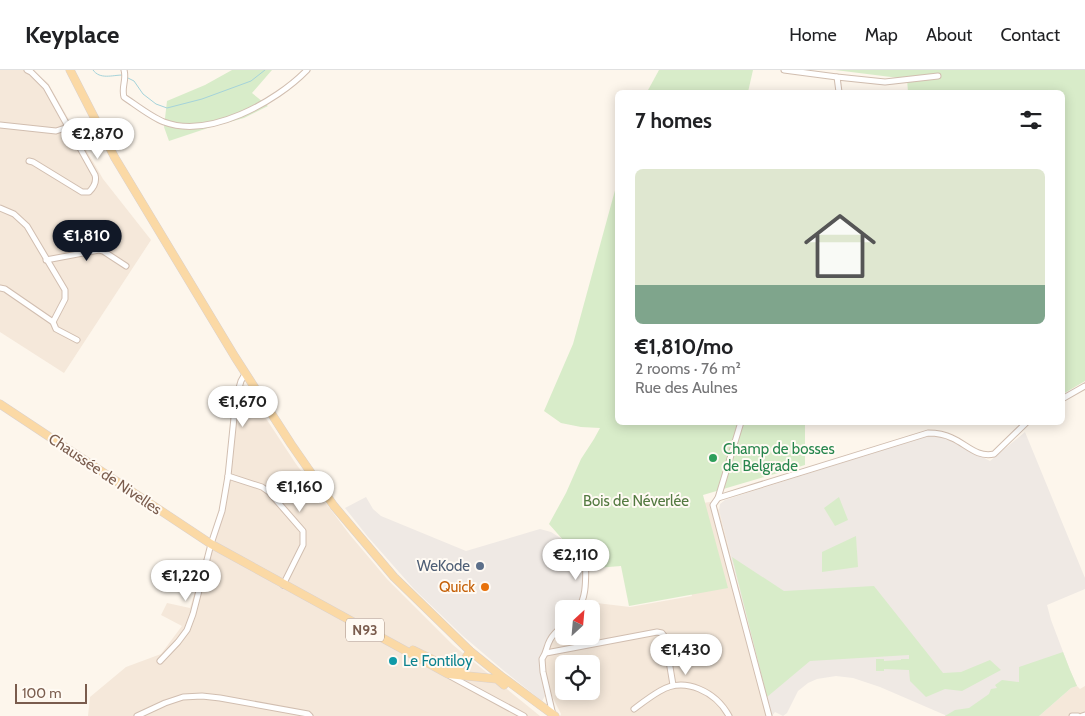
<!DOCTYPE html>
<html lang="en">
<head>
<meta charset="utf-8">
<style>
	body { margin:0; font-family:Cabin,sans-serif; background:#f6f6f6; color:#202124; height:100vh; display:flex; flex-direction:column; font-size:19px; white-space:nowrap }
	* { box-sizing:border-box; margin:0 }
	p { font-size:16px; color:#757577 }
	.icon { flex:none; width:28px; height:28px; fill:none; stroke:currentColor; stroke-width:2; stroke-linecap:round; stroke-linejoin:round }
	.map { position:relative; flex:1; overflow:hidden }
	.sheet { position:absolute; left:615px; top:20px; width:450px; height:335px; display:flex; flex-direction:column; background:#fff; border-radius:8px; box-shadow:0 2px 12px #0003 }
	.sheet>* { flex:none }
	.needle { width:32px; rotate:26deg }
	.tools { position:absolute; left:555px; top:530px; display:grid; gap:10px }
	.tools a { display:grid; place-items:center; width:45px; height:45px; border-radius:8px; background:#fff; box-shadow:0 2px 12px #0003; font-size:25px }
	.scale { position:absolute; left:15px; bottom:12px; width:72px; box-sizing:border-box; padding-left:5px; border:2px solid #7a5c4d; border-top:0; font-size:14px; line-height:18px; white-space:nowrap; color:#7a5c4d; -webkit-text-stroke:4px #fffaf3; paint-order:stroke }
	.price { position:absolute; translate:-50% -42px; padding:0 11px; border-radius:18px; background:#fff; color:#222; font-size:16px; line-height:32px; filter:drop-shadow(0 1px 2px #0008) }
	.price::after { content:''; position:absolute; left:50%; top:30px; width:15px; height:11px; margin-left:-8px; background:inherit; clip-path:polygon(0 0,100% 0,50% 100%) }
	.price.on { background:#111827; color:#fff }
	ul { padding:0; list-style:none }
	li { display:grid; align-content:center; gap:10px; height:265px; padding:0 20px }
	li+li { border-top:1px solid #e0e0e0 }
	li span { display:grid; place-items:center; height:155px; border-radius:8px; color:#555 }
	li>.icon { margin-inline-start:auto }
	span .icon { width:90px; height:90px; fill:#fffc; stroke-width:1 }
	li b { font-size:21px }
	h2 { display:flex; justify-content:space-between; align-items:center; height:60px; padding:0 20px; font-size:21px }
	header { display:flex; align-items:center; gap:30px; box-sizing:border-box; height:70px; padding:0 25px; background:#fff; border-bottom:1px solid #e0e0e0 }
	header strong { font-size:24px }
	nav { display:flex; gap:28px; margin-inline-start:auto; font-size:18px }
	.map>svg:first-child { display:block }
	.residential { fill:#f5e8da; fill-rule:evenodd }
	.industrial { fill:#efe9e4 }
	.green { fill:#d8ecc9 }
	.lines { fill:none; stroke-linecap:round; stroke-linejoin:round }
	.stream { stroke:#a5d3da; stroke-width:1 }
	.minor-casing { stroke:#d1beb0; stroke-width:7 }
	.primary-casing { stroke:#dad1cd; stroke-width:9 }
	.minor { stroke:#fff; stroke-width:5 }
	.primary { stroke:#fbd9a5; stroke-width:8 }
	.leisure-dot { fill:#2e9e5b; stroke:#fffaf3; stroke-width:2 }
	.service-dot { fill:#5c6f8a; stroke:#fffaf3; stroke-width:2 }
	.food-dot { fill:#e8710a; stroke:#fffaf3; stroke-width:2 }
	.culture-dot { fill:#0f9aa8; stroke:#fffaf3; stroke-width:2 }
	.labels { text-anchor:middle; stroke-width:4; stroke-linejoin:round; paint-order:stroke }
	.shield { fill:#fffaf3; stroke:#a28b7f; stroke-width:1 }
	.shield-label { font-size:14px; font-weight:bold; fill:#7a5c4d }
	.leisure-label { font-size:15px; fill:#27864d; stroke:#fffaf3; text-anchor:start }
	.street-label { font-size:15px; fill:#7a5c4d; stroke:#fffaf3 }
	.park-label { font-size:15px; fill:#537a41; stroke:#fffaf3 }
	.service-label { font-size:15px; fill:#4e5e75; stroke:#fffaf3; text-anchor:end }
	.food-label { font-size:15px; fill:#c56008; stroke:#fffaf3; text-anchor:end }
	.culture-label { font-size:15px; fill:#0d838f; stroke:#fffaf3; text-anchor:start }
</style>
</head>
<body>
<header>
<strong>Keyplace</strong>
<nav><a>Home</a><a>Map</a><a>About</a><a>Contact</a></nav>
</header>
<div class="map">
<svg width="1085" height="646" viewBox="0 0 1085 646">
	<rect width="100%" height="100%" fill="#fdf6ec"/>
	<g class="residential">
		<polygon points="0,0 32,0 48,13 103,109 151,170 64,303 0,262"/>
		<polygon points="244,315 246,318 296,394 350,465 387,509 453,575 540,646 88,646 90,627 126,597 161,584 182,556 161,545 167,533 190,538 230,403 241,316"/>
		<path d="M710,432L719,440L772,646H560L561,644L548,618L545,602L544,590L550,572L564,557V566H591V539H581L588,532L630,537L692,526L673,437ZM564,594H591V621H564Z"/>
		<polygon points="1077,616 1080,619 1085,616 1085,646 1039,646 1071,618"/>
	</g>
	<g class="industrial">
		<polygon points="1025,362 1085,508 1085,519 1047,535 1051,550 1070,600 1077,616 1071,618 1039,646 945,646 945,645 880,617 853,608 836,606 817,609 808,613 798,621 787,643 783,646 775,642 772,646 719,440 720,434 725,430 936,363 990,391"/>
		<polygon points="366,427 373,439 381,446 466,481 540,459 551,462 562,469 578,487 582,499 583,515 582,524 575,539 564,539 564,552 550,566 545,574 540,591 545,626 542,631 503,600 463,566 414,519 368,467 345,438"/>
	</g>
	<g class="green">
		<polygon points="232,0 272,0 252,23 268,36 244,48 211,57 169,71 164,57 167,31 205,15"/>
		<polygon points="659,0 753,0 748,22 647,22"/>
		<polygon points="835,0 1085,0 1085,311 1063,324 1062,22 908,22 907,9"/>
		<polygon points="617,113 618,352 805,353 805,395 703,425 728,518 629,536 621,496 596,498 579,488 549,454 566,423 581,389 594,369 600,358 581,357 561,353 544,341 573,274"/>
		<polygon points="839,427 848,450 835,456 824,438"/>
		<polygon points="856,466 858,497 822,502 822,482"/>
		<polygon points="732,487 784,521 874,516 943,603 961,602 990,590 1001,600 962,621 945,619 926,627 910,611 909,600 884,599 884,601 876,601 876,589 884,589 884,591 901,590 901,589 909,589 909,585 810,591 767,627"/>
		<polygon points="1063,582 1070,600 1077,616 1071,618 1039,646 945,646 955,640 969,638 989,624 991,619 997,618 995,615 1002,610 1019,612 1019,597"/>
	</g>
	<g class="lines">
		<g class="stream">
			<path d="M93,0C100,10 112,5 123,5"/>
			<polyline points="126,7 134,11 143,24 156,34 167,38 202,29 251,11 265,0"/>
		</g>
		<g class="minor-casing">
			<g id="minor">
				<path d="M27,0L31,2L46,17L95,105C97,112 94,117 89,122H82L33,92L29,91"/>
				<path d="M124,0C127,10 121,17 124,27C136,35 151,47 164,52C209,69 276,32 307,0"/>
				<polyline points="784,0 837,7 885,12 938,6"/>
				<polyline points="837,7 839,22"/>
				<polyline points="0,55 56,61 68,57"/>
				<polyline points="0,138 14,144 27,156 65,220 65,229 53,252"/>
				<polyline points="46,190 99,180 103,181 126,196"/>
				<polyline points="0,218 5,219 53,252 56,259 77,270"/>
				<polyline points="1062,329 1085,316"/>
				<polyline points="741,352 718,428 713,435 769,646"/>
				<polyline points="228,406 262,417 269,422 303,461 303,475 283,515"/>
				<path d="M718,428L928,363C937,363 944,364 952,368C966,374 977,388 994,384L1027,352"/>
				<path d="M578,539C588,525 585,504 586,488"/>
				<polyline points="546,583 657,562 662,563 665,567 673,615"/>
				<polyline points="160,591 178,572 187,560 193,544 211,474 222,441 228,406 236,328 241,311 245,304"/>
				<polyline points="450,606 524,646"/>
				<path d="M634,639C642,633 651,626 660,621C685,606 716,622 729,646"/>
				<path d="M553,645L543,602L542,589C547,582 546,577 550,570C553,564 559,559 564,555"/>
				<polyline points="137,646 165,633 183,627 202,626 220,628 308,644 310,646"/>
				<polyline points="1072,646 1078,646"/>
				<polyline points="1082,646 1085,645"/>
			</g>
		</g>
		<g class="primary-casing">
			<g id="primary">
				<polyline points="70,0 115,88 235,287 291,374 334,436 394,507 470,581 501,606 555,646"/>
				<polyline points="0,334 211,474 448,604 497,609 504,615"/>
				<polyline points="413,580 452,599 462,602"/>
				<polyline points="452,599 462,594 470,581"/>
			</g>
		</g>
		<use href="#minor" class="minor"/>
		<use href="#primary" class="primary"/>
	</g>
	<circle class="leisure-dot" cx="713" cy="388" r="5"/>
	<circle class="service-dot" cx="480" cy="496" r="5"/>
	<circle class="food-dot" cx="485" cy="517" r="5"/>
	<circle class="culture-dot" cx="393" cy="591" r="5"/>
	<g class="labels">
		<rect class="shield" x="346" y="548.5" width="38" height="23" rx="4"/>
		<g class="shield-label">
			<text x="365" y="565">N93</text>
		</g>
		<g class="leisure-label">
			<text x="723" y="384">Champ de bosses<tspan x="723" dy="17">de Belgrade</tspan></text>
		</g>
		<g class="street-label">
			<text transform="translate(105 404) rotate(34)" y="5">Chaussée de Nivelles</text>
		</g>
		<g class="park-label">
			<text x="636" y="436">Bois de Néverlée</text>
		</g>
		<g class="service-label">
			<text x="470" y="501">WeKode</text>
		</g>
		<g class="food-label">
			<text x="475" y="522">Quick</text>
		</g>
		<g class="culture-label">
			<text x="403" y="596">Le Fontiloy</text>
		</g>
	</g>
</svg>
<div class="tools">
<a><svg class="needle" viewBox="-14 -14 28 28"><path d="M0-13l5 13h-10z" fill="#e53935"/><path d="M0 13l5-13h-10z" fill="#757577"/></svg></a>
<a><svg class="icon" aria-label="locate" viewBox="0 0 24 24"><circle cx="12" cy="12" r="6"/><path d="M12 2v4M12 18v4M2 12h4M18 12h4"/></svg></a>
</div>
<div class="scale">100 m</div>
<b class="price" style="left:98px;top:90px">€2,870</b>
<b class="price on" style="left:87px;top:192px">€1,810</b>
<b class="price" style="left:243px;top:358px">€1,670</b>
<b class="price" style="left:300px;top:443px">€1,160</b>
<b class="price" style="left:576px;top:511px">€2,110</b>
<b class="price" style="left:186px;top:532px">€1,220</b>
<b class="price" style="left:686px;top:606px">€1,430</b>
<section class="sheet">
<h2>7 homes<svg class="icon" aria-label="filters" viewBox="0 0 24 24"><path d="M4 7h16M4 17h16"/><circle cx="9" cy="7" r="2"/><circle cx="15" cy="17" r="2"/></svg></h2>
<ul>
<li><span style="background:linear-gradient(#dfe7d0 75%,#7fa58c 0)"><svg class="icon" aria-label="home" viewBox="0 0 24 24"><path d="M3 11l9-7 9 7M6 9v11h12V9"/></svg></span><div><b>€1,810/mo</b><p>2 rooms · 76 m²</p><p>Rue des Aulnes</p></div></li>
</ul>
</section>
</div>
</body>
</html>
